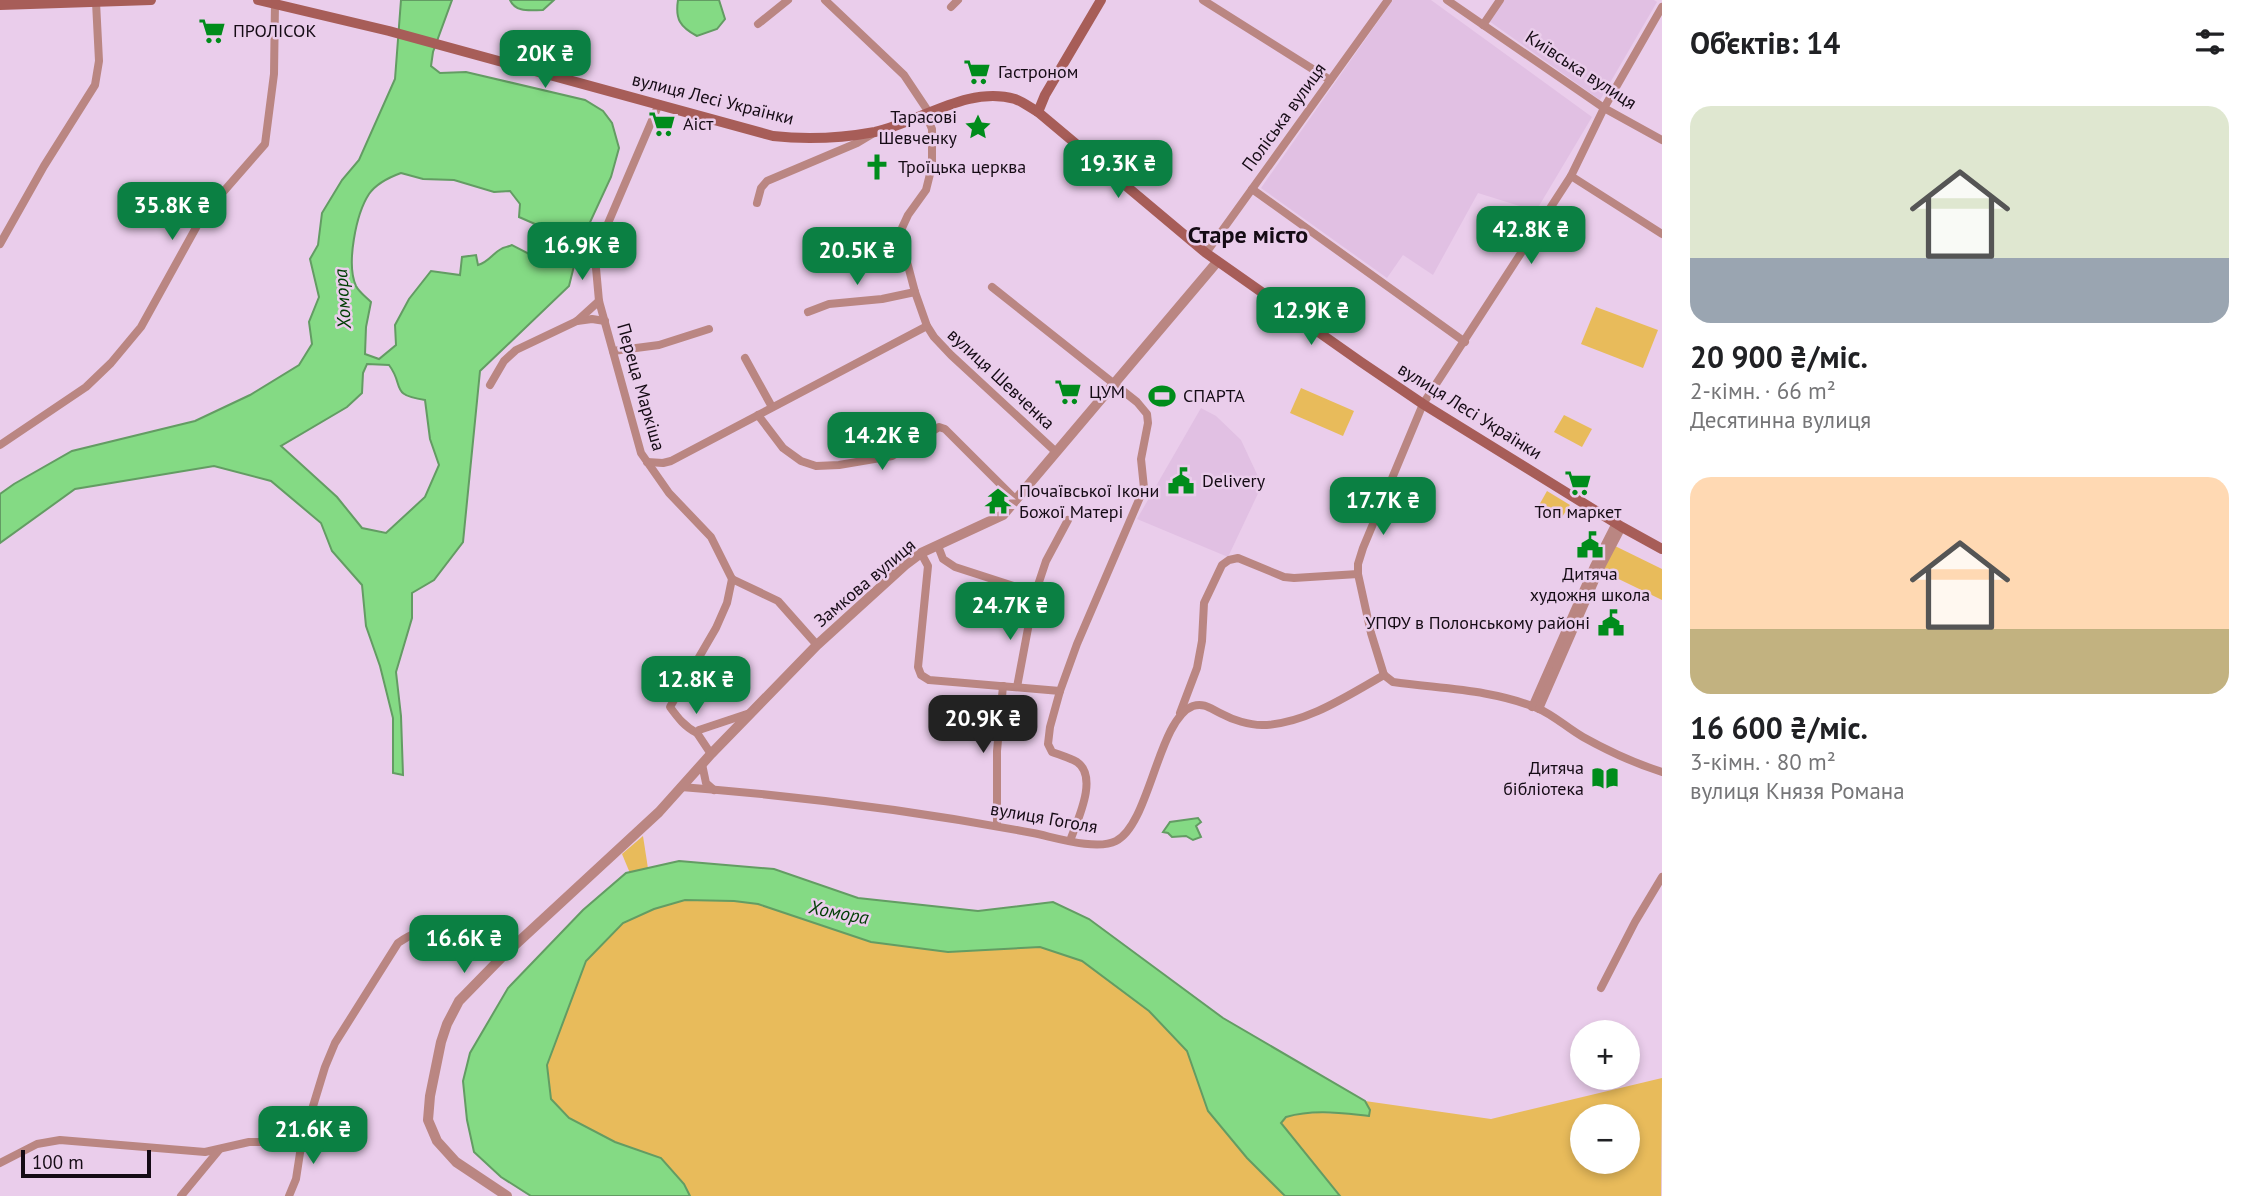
<!DOCTYPE html>
<html lang="uk">
<head>
<meta charset="utf-8">
<style>
	body { margin:0; font-family:"PT Sans",sans-serif; background:#f6f6f6; color:#202124; height:100vh; display:flex; flex-direction:column; font-size:26px; white-space:nowrap }
	* { box-sizing:border-box; margin:0 }
	p { font-size:23px; color:#757577 }
	.icon { flex:none; width:38px; height:38px; fill:none; stroke:currentColor; stroke-width:2; stroke-linecap:round; stroke-linejoin:round }
	.map { position:relative; flex:1; overflow:hidden }
	.sheet { display:flex; flex-direction:column; background:#fff; width:595px }
	.sheet>* { flex:none }
	.tools { position:absolute; left:1570px; top:1020px; display:grid; gap:14px }
	.tools a { display:grid; place-items:center; width:70px; height:70px; border-radius:50%; background:#fff; box-shadow:0 4px 10px #0003; font-size:35px }
	.scale { position:absolute; left:21px; bottom:18px; width:130px; box-sizing:border-box; padding-left:7px; border:4px solid #150b15; border-top:0; font-size:19px; line-height:24px; white-space:nowrap; color:#150b15; -webkit-text-stroke:5px #eacdeb; paint-order:stroke }
	.price { position:absolute; translate:-50% -60px; padding:0 16px; border-radius:14px; background:#0b8043; color:#fff; font-size:23px; line-height:46px; filter:drop-shadow(0 2px 4px #0008) }
	.price::after { content:''; position:absolute; left:50%; top:42px; width:21px; height:16px; margin-left:-10px; background:inherit; clip-path:polygon(0 0,100% 0,50% 100%) }
	.price.on { background:#222; color:#fff }
	ul { padding:0; list-style:none }
	li { display:grid; align-content:center; gap:14px; height:371px; padding:0 28px }
	li span { display:grid; place-items:center; height:217px; border-radius:21px; color:#555 }
	li>.icon { margin-inline-start:auto }
	span .icon { width:126px; height:126px; fill:#fffc; stroke-width:1 }
	li b { font-size:30px }
	h2 { display:flex; justify-content:space-between; align-items:center; height:84px; padding:0 28px; font-size:30px }
	main { display:flex; flex:1; min-height:0 }
	.map>svg:first-child { display:block }
	.built { fill:#e1c0e3 }
	.green { fill:#e8bb5b; fill-rule:evenodd }
	.water { fill:#84da84; stroke:#639c63; stroke-width:2; fill-rule:evenodd }
	.lines { fill:none; stroke-linecap:round; stroke-linejoin:round }
	.minor { stroke:#ba8682; stroke-width:8 }
	.tertiary { stroke:#ba8682; stroke-width:10 }
	.secondary { stroke:#a75d58; stroke-width:10 }
	.labels { text-anchor:middle; stroke-width:5; stroke-linejoin:round; paint-order:stroke }
	.poi-label { font-size:18px; fill:#150b15; stroke:#eacdeb; text-anchor:start }
	.street-label { font-size:18px; fill:#150b15; stroke:#eacdeb }
	.water-label { font-size:19px; font-style:italic; fill:#003e04; stroke:#eacdeb }
	.district-label { font-size:24px; font-weight:bold; fill:#150b15; stroke:#eacdeb }
</style>
</head>
<body>
<main>
<div class="map">
<svg width="1662" height="1196" viewBox="0 0 1662 1196">
	<rect width="100%" height="100%" fill="#eacdeb"/>
	<g class="built">
		<polygon points="1393,0 1431,0 1592,117 1536,211 1478,193 1433,275 1403,255 1387,278 1261,188"/>
		<polygon points="1504,0 1654,0 1657,2 1600,100 1489,21"/>
		<polygon points="1201,408 1216,416 1241,440 1262,485 1228,557 1137,519"/>
	</g>
	<g class="green">
		<polygon points="1596,307 1658,330 1643,368 1581,344"/>
		<polygon points="1301,388 1354,411 1343,436 1290,413"/>
		<polygon points="1564,415 1592,429 1582,447 1554,432"/>
		<polygon points="1547,491 1570,505 1560,520 1538,507"/>
		<polygon points="1613,545 1662,569 1662,600 1600,570"/>
		<polygon points="643,836 649,875 632,878 622,854"/>
		<polygon points="684,900 734,901 758,904 871,942 948,952 1040,947 1082,961 1149,1011 1187,1051 1208,1111 1247,1158 1285,1196 690,1196 684,1184 661,1158 615,1142 569,1118 551,1099 547,1065 586,961 623,923 654,909"/>
		<path d="M1662,1078L1661,1196H1340L1281,1123L1286,1117C1316,1108 1342,1118 1370,1110L1365,1101L1491,1119ZM1582,1116H1628V1162H1582Z"/>
	</g>
	<g class="water">
		<path d="M401,0H452L433,52L431,66L440,73L466,72L585,100L603,111L612,123L619,148L611,177L579,246L569,286L480,371L463,542L434,580L412,593V618L396,672L401,716L403,775L393,773V718L380,666L366,626L362,585L332,551L321,523L271,481L214,466L75,489L0,543V494L14,484L72,451L195,421L250,395L299,365L312,344L309,322L319,297L310,259L318,245L322,213L342,180L359,160L395,79ZM401,173L423,179L454,180L494,192L510,191L520,204L519,217L542,227L545,233C542,241 534,246 529,254L512,245C508,247 504,247 501,249C492,254 489,262 478,265L476,255L462,257L460,275L431,271L409,299L395,325L396,345L379,359L365,354L366,327L371,302C366,297 359,292 356,286C346,264 356,214 369,194C376,184 390,177 401,173ZM367,364L389,365C405,386 389,395 425,400L430,439L439,465L425,497L386,533L362,528L337,497L281,446L347,407L362,393L363,373Z"/>
		<path d="M510,0H554L543,10C530,10 516,13 510,0Z"/>
		<path d="M678,0H719L725,19L717,29L697,36C680,27 675,19 678,0Z"/>
		<polygon points="1198,818 1201,822 1196,826 1201,837 1193,840 1186,836 1172,837 1168,833 1163,832 1170,822"/>
		<path d="M679,861L774,869L858,898L978,911L1053,902L1089,919L1223,1018L1365,1101L1370,1110L1369,1116C1340,1113 1314,1109 1286,1117L1281,1123L1340,1196H1285L1247,1158L1208,1111L1187,1051L1149,1011L1082,961L1040,947L948,952L871,942L758,904L734,901L685,900L654,909L623,923L586,961L547,1065L551,1099L569,1118L615,1142L661,1158L684,1184L690,1196H531L501,1177L474,1152L467,1120L463,1081L470,1053L508,988L583,910L626,873Z"/>
	</g>
	<g class="lines">
		<g class="minor">
			<polyline points="825,0 904,75 930,114"/>
			<polyline points="1203,0 1330,80"/>
			<polyline points="1447,0 1604,108 1662,140"/>
			<polyline points="951,7 958,0"/>
			<polyline points="758,24 788,0"/>
			<polyline points="1483,25 1500,0"/>
			<polyline points="659,104 600,242 596,268 599,301 641,453 669,493 711,537 732,579 778,601 817,645"/>
			<polyline points="926,115 932,129 932,166 926,190 908,215 902,228 902,243 915,292 927,326 934,337 951,355 1056,452"/>
			<polyline points="1571,176 1662,234"/>
			<polyline points="1252,189 1465,342"/>
			<polyline points="757,203 761,188 767,181 857,143 872,134"/>
			<polyline points="0,244 44,166 95,85 99,61 96,2"/>
			<polyline points="1206,253 1388,0"/>
			<path d="M992,287L1137,402L1147,414L1148,423L1141,459L1144,488L1077,644L1060,691L1050,727L1048,744L1052,752C1060,755 1070,758 1077,762C1099,777 1077,821 1070,841"/>
			<polyline points="808,312 829,304 882,299 915,292"/>
			<polyline points="577,321 592,319 605,321"/>
			<polyline points="613,351 659,345 709,329"/>
			<polyline points="745,358 772,407"/>
			<polyline points="490,385 504,361 516,350 577,321 599,301"/>
			<polyline points="758,415 783,448 801,461 816,466 839,465 892,456 939,427 945,429 1016,500"/>
			<polyline points="0,445 86,387 111,363 141,327 203,215 265,144 274,74 275,3"/>
			<polyline points="647,462 663,463 671,461 927,326"/>
			<polyline points="938,546 943,559 955,567 1023,589 1032,589 1038,585 1046,561 1068,520"/>
			<polyline points="921,553 928,566 918,667 921,675 929,680 1060,691"/>
			<polyline points="1384,675 1371,633 1358,574 1358,564 1363,548 1423,404 1571,176 1604,108 1662,7"/>
			<path d="M1384,675L1393,682C1442,689 1490,689 1537,708C1554,715 1567,728 1583,737C1608,751 1634,763 1662,772"/>
			<polyline points="1017,687 1032,607 1032,599 1023,589"/>
			<polyline points="1532,707 1594,566 1616,523"/>
			<polyline points="1539,709 1600,569 1622,527"/>
			<polyline points="1180,713 1197,668 1202,641 1204,603 1222,565 1229,560 1238,558 1284,577 1294,578 1358,574"/>
			<path d="M697,733C685,727 678,718 670,707L716,628L727,603L732,579"/>
			<polyline points="711,754 697,733 699,730 750,713"/>
			<polyline points="702,764 706,783 714,790"/>
			<path d="M681,787C799,796 917,811 1033,833C1054,837 1096,851 1116,841C1150,824 1158,719 1193,706C1205,702 1212,710 1222,714C1233,720 1249,725 1262,725C1304,725 1349,695 1384,675"/>
			<polyline points="997,826 997,751 1003,686"/>
			<polyline points="1601,988 1635,922 1662,877"/>
			<path d="M0,1163L37,1144L60,1140L205,1152L249,1142H282L297,1136L310,1116L325,1067L335,1043L398,943C438,915 467,930 502,957"/>
			<polyline points="181,1196 219,1150"/>
			<polyline points="289,1196 296,1179 304,1127"/>
		</g>
		<polyline class="tertiary" points="507,1196 456,1162 437,1141 428,1120 430,1096 441,1042 447,1024 459,1001 502,957 659,812 711,754 817,645 905,565 921,553 1003,515 1217,262"/>
		<g class="secondary">
			<path d="M258,0L389,31L773,136C807,140 842,138 875,132C920,122 968,85 1015,99C1023,102 1031,108 1038,112L1206,253L1361,362L1423,404L1622,527L1662,549"/>
			<polyline points="0,5 151,0"/>
			<polyline points="1038,112 1045,95 1101,0"/>
		</g>
	</g>
	<defs>
		<g id="supermarket-bare" transform="scale(2.1)"><path d="M-6-5.5h2.5l.6 2H6L4.5 2H-2.5L-4.4-4H-6ZM-1.5 3.2a1.3 1.3 0 1 0 .1 0ZM3 3.2a1.3 1.3 0 1 0 .1 0Z" fill="#008c1b" stroke="#eacdeb" stroke-width="2.5" paint-order="stroke"/></g>
		<g id="sight-bare" transform="scale(2.1)"><path d="M0-6L1.8-2.2L6-1.7L2.9 1.2L3.7 5.4L0 3.3L-3.7 5.4L-2.9 1.2L-6-1.7L-1.8-2.2Z" fill="#008c1b" stroke="#eacdeb" stroke-width="2.5" paint-order="stroke"/></g>
		<g id="church-bare" transform="scale(2.1)"><path d="M-1.2-6h2.4v3.5h3.3v2.4h-3.3V6h-2.4V-.1h-3.3v-2.4h3.3Z" fill="#008c1b" stroke="#eacdeb" stroke-width="2.5" paint-order="stroke"/></g>
		<g id="stadium-bare" transform="scale(2.1)"><path d="M0-5a6.5 5 0 1 0 0 10a6.5 5 0 1 0 0-10ZM-3.5-1.8h7v3.6h-7Z" fill="#008c1b" stroke="#eacdeb" stroke-width="2.5" paint-order="stroke"/></g>
		<g id="civic-bare" transform="scale(2.1)"><path d="M-.6-6.5H3V-4.5H.6V-3L4-1V1h2V6H-6V1h2V-1L-.6-3ZM-1.2 2.5V6h2.4V2.5Z" fill="#008c1b" stroke="#eacdeb" stroke-width="2.5" paint-order="stroke"/></g>
		<g id="temple-bare" transform="scale(2.1)"><path d="M0-6L5-2H3V0L6.5 2.5H4V6H1.5V3h-3V6H-4V2.5H-6.5L-3 0V-2H-5Z" fill="#008c1b" stroke="#eacdeb" stroke-width="2.5" paint-order="stroke"/></g>
		<g id="library-bare" transform="scale(2.1)"><path d="M-6-4Q-3-5.5-.7-3.5V5Q-3 3-6 4ZM6-4Q3-5.5 .7-3.5V5Q3 3 6 4Z" fill="#008c1b" stroke="#eacdeb" stroke-width="2.5" paint-order="stroke"/></g>
	</defs>
	<g fill-rule="evenodd">
		<use href="#supermarket-bare" x="212" y="31"/>
		<use href="#supermarket-bare" x="977" y="72"/>
		<use href="#supermarket-bare" x="662" y="124"/>
		<use href="#sight-bare" x="978" y="127"/>
		<use href="#church-bare" x="877" y="167"/>
		<use href="#supermarket-bare" x="1068" y="392"/>
		<use href="#stadium-bare" x="1162" y="396"/>
		<use href="#civic-bare" x="1181" y="481"/>
		<use href="#supermarket-bare" x="1578" y="483"/>
		<use href="#temple-bare" x="998" y="501"/>
		<use href="#civic-bare" x="1590" y="545"/>
		<use href="#civic-bare" x="1611" y="623"/>
		<use href="#library-bare" x="1605" y="778"/>
	</g>
	<g class="labels">
		<g class="poi-label">
			<text x="233" y="37">ПРОЛІСОК</text>
			<text x="998" y="78">Гастроном</text>
			<text x="957" y="123" text-anchor="end">Тарасові<tspan x="957" dy="21">Шевченку</tspan></text>
			<text x="683" y="130">Аіст</text>
			<text x="898" y="173">Троїцька церква</text>
			<text x="1089" y="398">ЦУМ</text>
			<text x="1183" y="402">СПАРТА</text>
			<text x="1202" y="487">Delivery</text>
			<text x="1019" y="497">Почаївської Ікони<tspan x="1019" dy="21">Божої Матері</tspan></text>
			<text x="1578" y="518" text-anchor="middle">Топ маркет</text>
			<text x="1590" y="580" text-anchor="middle">Дитяча<tspan x="1590" dy="21">художня школа</tspan></text>
			<text x="1590" y="629" text-anchor="end">УПФУ в Полонському районі</text>
			<text x="1584" y="774" text-anchor="end">Дитяча<tspan x="1584" dy="21">бібліотека</tspan></text>
		</g>
		<g class="street-label">
			<text transform="translate(1581 70) rotate(33)" y="6">Київська вулиця</text>
			<text transform="translate(713 99) rotate(14)" y="6">вулиця Лесі Українки</text>
			<text transform="translate(1284 117) rotate(-54)" y="6">Поліська вулиця</text>
			<text transform="translate(1001 379) rotate(43)" y="6">вулиця Шевченка</text>
			<text transform="translate(641 387) rotate(74)" y="6">Переца Маркіша</text>
			<text transform="translate(1470 411) rotate(32)" y="6">вулиця Лесі Українки</text>
			<text transform="translate(865 583) rotate(-40)" y="6">Замкова вулиця</text>
			<text transform="translate(1044 818) rotate(10)" y="6">вулиця Гоголя</text>
		</g>
		<g class="water-label">
			<text transform="translate(342 299) rotate(-94)" y="7">Хомора</text>
			<text transform="translate(839 912) rotate(11)" y="7">Хомора</text>
		</g>
		<g class="district-label">
			<text x="1248" y="243">Старе місто</text>
		</g>
	</g>
</svg>
<div class="tools">
<a>+</a>
<a>−</a>
</div>
<div class="scale">100 m</div>
<b class="price" style="left:545px;top:90px">20K ₴</b>
<b class="price" style="left:1118px;top:200px">19.3K ₴</b>
<b class="price" style="left:172px;top:242px">35.8K ₴</b>
<b class="price" style="left:1531px;top:266px">42.8K ₴</b>
<b class="price" style="left:582px;top:282px">16.9K ₴</b>
<b class="price" style="left:857px;top:287px">20.5K ₴</b>
<b class="price" style="left:1311px;top:347px">12.9K ₴</b>
<b class="price" style="left:882px;top:472px">14.2K ₴</b>
<b class="price" style="left:1383px;top:537px">17.7K ₴</b>
<b class="price" style="left:1010px;top:642px">24.7K ₴</b>
<b class="price" style="left:696px;top:716px">12.8K ₴</b>
<b class="price on" style="left:983px;top:755px">20.9K ₴</b>
<b class="price" style="left:464px;top:975px">16.6K ₴</b>
<b class="price" style="left:313px;top:1166px">21.6K ₴</b>
</div>
<section class="sheet">
<h2>Об’єктів: 14<svg class="icon" aria-label="filters" viewBox="0 0 24 24"><path d="M4 7h16M4 17h16"/><circle cx="9" cy="7" r="2"/><circle cx="15" cy="17" r="2"/></svg></h2>
<ul>
<li><span style="background:linear-gradient(#dfe7d0 70%,#9aa5b1 0)"><svg class="icon" aria-label="home" viewBox="0 0 24 24"><path d="M3 11l9-7 9 7M6 9v11h12V9"/></svg></span><div><b>20 900 ₴/міс.</b><p>2-кімн. · 66 m²</p><p>Десятинна вулиця</p></div></li>
<li><span style="background:linear-gradient(#ffd9b3 70%,#c2b280 0)"><svg class="icon" aria-label="home" viewBox="0 0 24 24"><path d="M3 11l9-7 9 7M6 9v11h12V9"/></svg></span><div><b>16 600 ₴/міс.</b><p>3-кімн. · 80 m²</p><p>вулиця Князя Романа</p></div></li>
</ul>
</section>
</main>
</body>
</html>
